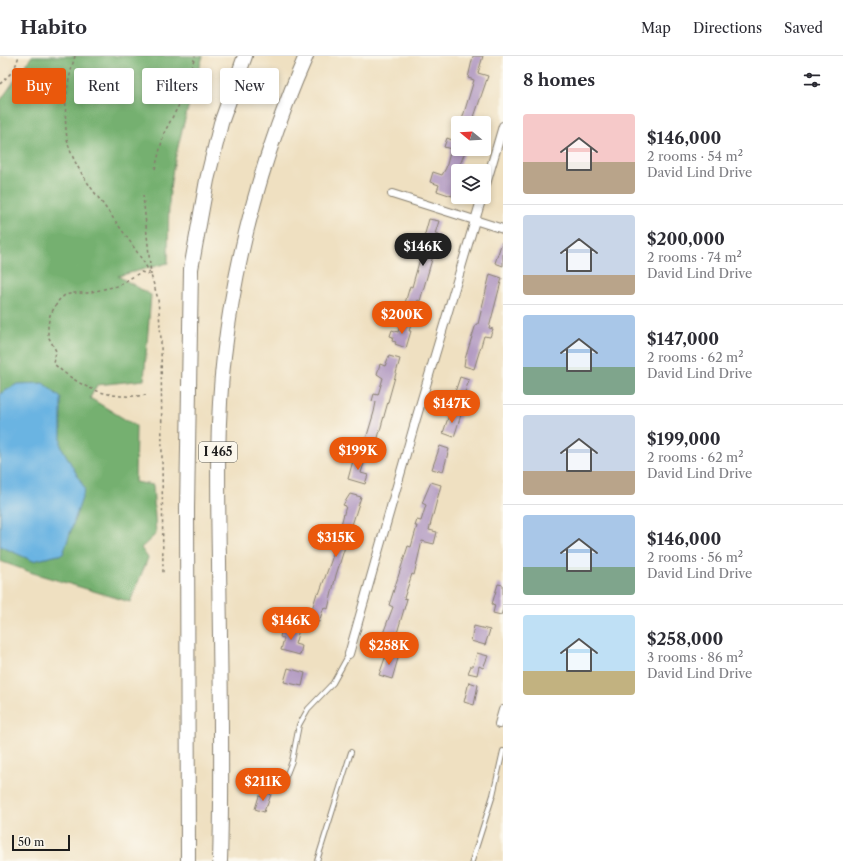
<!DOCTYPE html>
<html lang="en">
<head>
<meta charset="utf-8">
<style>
	body { margin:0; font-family:"Libre Caslon Text",serif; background:#f2f2f3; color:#2b2b33; height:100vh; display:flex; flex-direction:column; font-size:15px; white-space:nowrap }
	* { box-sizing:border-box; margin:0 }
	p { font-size:13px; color:#7c7c81 }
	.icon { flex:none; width:22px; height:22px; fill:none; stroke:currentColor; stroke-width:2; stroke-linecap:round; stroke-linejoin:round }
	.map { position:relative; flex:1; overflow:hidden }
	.side { display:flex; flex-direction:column; background:#fff; width:340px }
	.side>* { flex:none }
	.hud { position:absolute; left:12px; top:12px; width:380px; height:36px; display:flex; gap:8px }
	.needle { width:26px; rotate:288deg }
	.fabs { position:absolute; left:451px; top:60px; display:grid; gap:8px }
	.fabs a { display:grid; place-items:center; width:40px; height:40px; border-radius:4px; background:#fff; box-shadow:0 2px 6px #0003; font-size:20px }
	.scale { position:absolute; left:12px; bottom:10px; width:58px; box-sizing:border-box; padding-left:4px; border:2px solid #1c1c1c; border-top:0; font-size:11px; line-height:14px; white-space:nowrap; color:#1c1c1c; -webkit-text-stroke:3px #fbf7ec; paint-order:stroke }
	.price { position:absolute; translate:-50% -34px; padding:0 9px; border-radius:14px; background:#ea580c; color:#fff; font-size:13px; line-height:26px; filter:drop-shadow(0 1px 2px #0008) }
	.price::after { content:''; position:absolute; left:50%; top:24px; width:12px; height:9px; margin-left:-6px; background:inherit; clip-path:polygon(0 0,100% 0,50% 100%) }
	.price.current { background:#222; color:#fff }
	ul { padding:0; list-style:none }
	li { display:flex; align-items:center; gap:12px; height:100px; padding:0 20px }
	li+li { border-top:1px solid #e1e1e2 }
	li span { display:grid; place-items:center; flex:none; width:112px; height:80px; border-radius:4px; color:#555 }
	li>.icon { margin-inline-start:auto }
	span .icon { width:48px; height:48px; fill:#fffc; stroke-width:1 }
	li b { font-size:17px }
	h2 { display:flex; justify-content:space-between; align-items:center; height:48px; padding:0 20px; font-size:17px }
	.chip { padding:0 14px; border-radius:4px; background:#fff; box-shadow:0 2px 6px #0003; font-size:14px; line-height:36px }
	.chip.current { background:#ea580c; color:#fff }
	header { display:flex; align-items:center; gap:24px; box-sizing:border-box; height:56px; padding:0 20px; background:#fff; border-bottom:1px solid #e1e1e2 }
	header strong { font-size:19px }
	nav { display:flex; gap:22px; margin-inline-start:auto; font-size:14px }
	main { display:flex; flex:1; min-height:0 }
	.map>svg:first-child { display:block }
	.forest { fill:#74b070; stroke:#486646 }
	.water { fill:#6ab4e2; stroke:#43687f }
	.building { fill:#b49cc3 }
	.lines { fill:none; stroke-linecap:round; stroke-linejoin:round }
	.service-casing { stroke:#867e6e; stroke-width:6 }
	.minor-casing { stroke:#867e6e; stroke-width:10 }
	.motorway-casing { stroke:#867e6e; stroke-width:16 }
	.path { stroke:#867e6e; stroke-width:1.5; stroke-dasharray:3 3; stroke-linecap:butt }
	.service { stroke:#fff; stroke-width:4 }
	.minor { stroke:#fff; stroke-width:8 }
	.motorway { stroke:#fff; stroke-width:14 }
	.labels { text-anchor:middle; stroke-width:3; stroke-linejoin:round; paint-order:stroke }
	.shield { fill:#fbf7ec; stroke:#5f5e5a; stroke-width:1 }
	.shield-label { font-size:12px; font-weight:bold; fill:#1c1c1c }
</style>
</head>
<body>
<header>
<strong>Habito</strong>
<nav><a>Map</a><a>Directions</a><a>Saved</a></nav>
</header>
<main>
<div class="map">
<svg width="503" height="805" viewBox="0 0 503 805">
	<rect width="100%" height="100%" fill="#fbf7ec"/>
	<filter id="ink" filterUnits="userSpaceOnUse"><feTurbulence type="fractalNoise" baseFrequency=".025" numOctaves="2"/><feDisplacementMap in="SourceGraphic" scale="8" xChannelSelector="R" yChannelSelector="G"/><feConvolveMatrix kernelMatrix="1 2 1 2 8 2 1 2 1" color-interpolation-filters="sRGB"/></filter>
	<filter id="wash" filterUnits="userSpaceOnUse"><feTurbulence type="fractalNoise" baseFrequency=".012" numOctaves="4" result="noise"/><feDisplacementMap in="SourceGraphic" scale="16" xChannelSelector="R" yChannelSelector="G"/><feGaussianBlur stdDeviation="0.9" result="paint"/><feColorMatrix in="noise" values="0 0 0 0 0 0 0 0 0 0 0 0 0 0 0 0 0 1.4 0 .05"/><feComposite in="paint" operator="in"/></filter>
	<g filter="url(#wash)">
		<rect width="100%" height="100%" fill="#efe0c1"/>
		<path class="forest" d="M32,0H203C192,37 181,75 173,113C167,144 169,176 168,207L118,220L151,239L144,324L97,329L90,342L136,370L135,426L153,429L156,478L141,492L148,502L130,546L33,517L0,505V45Z"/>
		<polygon class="water" points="43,327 61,342 61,390 85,433 63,498 33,505 0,490 0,338 17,328"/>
		<g id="blocks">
			<g class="building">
				<polygon points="473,0 483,0 478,17 488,20 472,67 461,67 474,24 468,22"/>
				<polygon points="447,82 457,86 458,93 466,93 455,122 457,123 452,140 437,135 439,129 430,126 433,116 442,119 446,112 451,93 444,91"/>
				<polygon points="429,163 439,165 435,178 439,179 420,245 418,244 414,257 403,254 410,230 412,231 425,185 423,185"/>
				<polygon points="502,186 503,187 503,210 495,207"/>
				<polygon points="490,218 502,222 489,272 493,273 490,281 484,280 474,313 464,310 465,303 476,268 478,268"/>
				<polygon points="401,266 411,269 409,275 411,275 406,292 395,288 396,286 392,285 393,281 390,280 392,274 398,276"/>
				<polygon points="389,300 400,303 374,396 363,393 374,356 376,346 372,345 374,338 378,339 383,322 377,318 380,308 385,310"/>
				<polygon points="460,321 469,324 464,339 467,340 465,346 453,342"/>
				<polygon points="450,356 461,359 454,381 443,377"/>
				<polygon points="440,390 449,393 443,416 432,413"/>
				<polygon points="354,401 365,404 361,417 368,419 365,428 348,423"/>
				<polygon points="431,426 441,429 429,474 437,476 434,488 422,485 414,519 412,518 404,542 407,543 395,584 382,580 393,551 389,549 408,490 411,491 417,470 415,470 417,464 421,465 426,449 422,447"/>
				<polygon points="350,438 361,441 336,519 328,553 324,551 319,566 309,563 317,537 319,538 331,505 336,489 332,488 335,479 338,480 346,450 343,449"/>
				<polygon points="498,528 503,529 503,553 501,559 493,557 495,549 492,548"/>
				<polygon points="474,570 490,574 485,589 471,585"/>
				<polygon points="287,571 299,574 295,588 302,590 300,599 281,594 284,582 280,581 282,573 287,574"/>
				<polygon points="390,596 399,599 392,623 379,619 385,602 388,603"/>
				<polygon points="477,597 488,600 483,612 479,610 477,619 468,617 471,610 473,610"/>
				<polygon points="288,612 305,617 302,630 284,626"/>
				<polygon points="469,626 478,629 474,649 464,646"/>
				<polygon points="266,736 271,738 267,750 266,750 264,756 255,753 259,740 264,741"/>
			</g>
		</g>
	</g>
	<g filter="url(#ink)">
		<use href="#blocks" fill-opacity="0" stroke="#867e6e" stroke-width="1"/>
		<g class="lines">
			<g class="service-casing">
				<g id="service">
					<polyline points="283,728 292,705 299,669 308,653 333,627 349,598"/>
					<polyline points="317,805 351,696"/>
					<polyline points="472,805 493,739 503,695"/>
				</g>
			</g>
			<g class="minor-casing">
				<g id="minor">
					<polyline points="484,135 503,70"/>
					<polyline points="392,138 503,173"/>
					<polyline points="349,598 416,363 482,141"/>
					<polyline points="499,668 503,654"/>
				</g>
			</g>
			<g class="motorway-casing">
				<g id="motorway">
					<polyline points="188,805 187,452 191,213 207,124 221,67 245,0"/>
					<path d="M220,805C223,705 220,605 219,505C218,437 216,368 224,300C236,197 264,95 306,0"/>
				</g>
			</g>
			<g class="path">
				<path d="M75,0C67,26 63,54 67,82C71,107 91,131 105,151C121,173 137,194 150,217"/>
				<polyline points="0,28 14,14 19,0"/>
				<polyline points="155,113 164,77 181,45 195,0"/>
				<polyline points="143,139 151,219"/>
				<path d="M146,339C109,344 82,333 54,308L56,295L48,280V269L50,259L59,244L65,239L74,237H87L117,230L141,216L151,219L158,243L161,283L163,518"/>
			</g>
			<use href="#service" class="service"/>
			<use href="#minor" class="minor"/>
			<use href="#motorway" class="motorway"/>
		</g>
	</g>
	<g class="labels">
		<rect class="shield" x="199" y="386" width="38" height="20" rx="3"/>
		<g class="shield-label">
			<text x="218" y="400">I 465</text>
		</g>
	</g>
</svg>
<div class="fabs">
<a><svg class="needle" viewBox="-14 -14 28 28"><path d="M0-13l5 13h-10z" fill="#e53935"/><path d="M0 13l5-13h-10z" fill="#7c7c81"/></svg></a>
<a><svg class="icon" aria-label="layers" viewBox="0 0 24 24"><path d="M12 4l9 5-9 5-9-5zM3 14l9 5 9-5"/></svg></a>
</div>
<div class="scale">50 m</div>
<b class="price current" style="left:423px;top:211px">$146K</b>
<b class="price" style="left:402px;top:279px">$200K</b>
<b class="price" style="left:452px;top:368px">$147K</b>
<b class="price" style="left:358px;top:415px">$199K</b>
<b class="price" style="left:336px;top:502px">$315K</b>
<b class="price" style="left:291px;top:585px">$146K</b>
<b class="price" style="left:389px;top:610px">$258K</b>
<b class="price" style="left:263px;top:746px">$211K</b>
<div class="hud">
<a class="chip current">Buy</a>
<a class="chip">Rent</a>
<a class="chip">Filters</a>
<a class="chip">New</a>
</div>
</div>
<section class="side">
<h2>8 homes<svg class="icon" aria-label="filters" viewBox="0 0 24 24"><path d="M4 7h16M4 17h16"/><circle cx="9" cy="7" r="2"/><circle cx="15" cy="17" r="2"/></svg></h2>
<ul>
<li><span style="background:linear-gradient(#f6c9c9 60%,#b9a48a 0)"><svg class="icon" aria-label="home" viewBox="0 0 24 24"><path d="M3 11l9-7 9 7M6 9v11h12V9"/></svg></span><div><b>$146,000</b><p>2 rooms · 54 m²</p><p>David Lind Drive</p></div></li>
<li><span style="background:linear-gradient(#c9d6e8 75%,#b9a48a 0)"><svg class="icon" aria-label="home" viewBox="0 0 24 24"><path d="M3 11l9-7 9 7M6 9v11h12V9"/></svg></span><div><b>$200,000</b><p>2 rooms · 74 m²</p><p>David Lind Drive</p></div></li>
<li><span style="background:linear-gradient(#a9c7e8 65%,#7fa58c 0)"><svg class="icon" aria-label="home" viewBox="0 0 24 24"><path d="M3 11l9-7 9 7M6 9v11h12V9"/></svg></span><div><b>$147,000</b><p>2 rooms · 62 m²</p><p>David Lind Drive</p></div></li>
<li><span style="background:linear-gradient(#c9d6e8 70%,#b9a48a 0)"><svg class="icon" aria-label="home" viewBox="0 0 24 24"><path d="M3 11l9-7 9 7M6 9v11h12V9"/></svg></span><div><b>$199,000</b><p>2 rooms · 62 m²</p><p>David Lind Drive</p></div></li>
<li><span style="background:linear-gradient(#a9c7e8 65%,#7fa58c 0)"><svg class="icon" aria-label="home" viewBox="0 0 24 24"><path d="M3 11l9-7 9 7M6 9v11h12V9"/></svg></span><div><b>$146,000</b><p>2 rooms · 56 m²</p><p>David Lind Drive</p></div></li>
<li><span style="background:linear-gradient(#bfe0f5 70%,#c2b280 0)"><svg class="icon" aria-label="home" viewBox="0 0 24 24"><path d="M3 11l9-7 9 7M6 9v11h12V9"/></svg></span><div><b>$258,000</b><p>3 rooms · 86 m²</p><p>David Lind Drive</p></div></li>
</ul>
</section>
</main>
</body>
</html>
